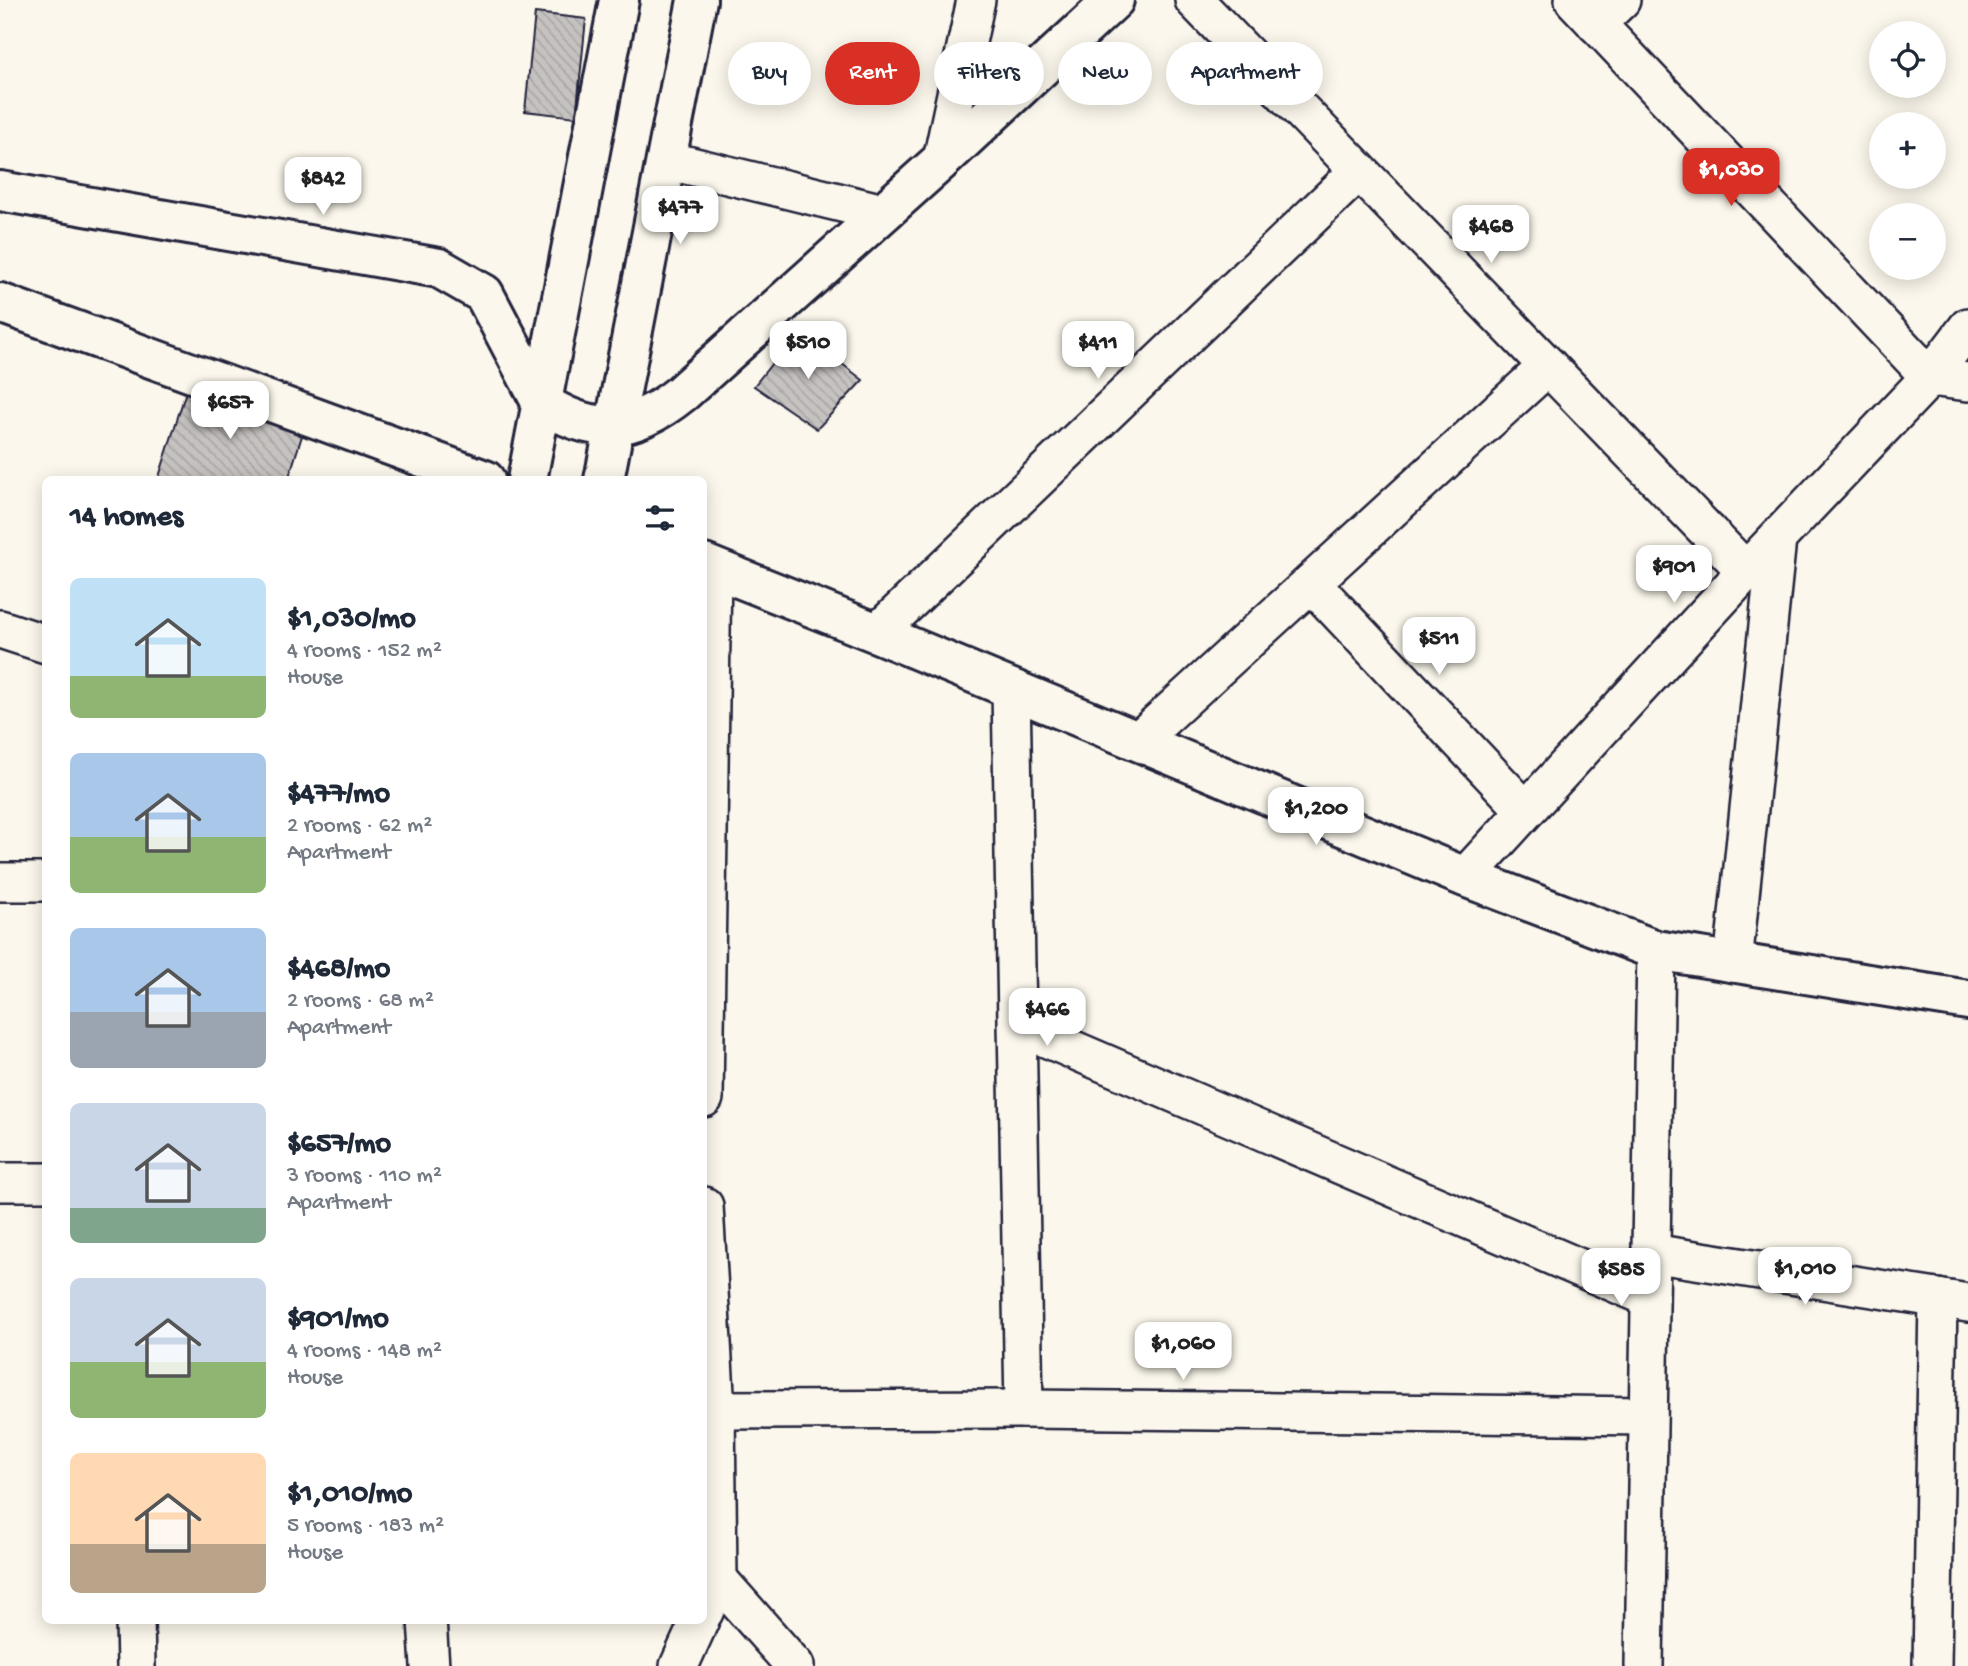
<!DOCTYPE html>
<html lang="en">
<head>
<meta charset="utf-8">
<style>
	body { margin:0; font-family:"Gochi Hand",sans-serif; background:#f6f6f7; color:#1f2937; height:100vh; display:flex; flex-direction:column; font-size:26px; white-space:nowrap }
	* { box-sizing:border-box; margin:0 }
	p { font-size:23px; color:#747a83 }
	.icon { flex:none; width:38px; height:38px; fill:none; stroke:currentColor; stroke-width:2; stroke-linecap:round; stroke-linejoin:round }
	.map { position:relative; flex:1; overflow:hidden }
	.panel { position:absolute; left:42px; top:476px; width:665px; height:1148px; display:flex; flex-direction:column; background:#fff; border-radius:10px; box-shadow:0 4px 18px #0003 }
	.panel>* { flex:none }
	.hud { position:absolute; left:728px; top:42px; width:665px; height:63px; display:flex; gap:14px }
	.tools { position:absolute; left:1869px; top:21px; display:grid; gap:14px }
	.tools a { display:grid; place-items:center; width:77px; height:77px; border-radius:50%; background:#fff; box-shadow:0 4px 18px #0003; font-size:35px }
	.price { position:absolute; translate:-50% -60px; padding:0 16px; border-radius:14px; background:#fff; color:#222; font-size:23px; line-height:46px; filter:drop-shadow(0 2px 4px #0008) }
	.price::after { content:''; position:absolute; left:50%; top:42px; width:21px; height:16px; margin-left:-10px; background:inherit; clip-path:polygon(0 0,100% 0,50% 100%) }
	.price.on { background:#d93025; color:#fff }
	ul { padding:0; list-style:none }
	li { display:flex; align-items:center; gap:21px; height:175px; padding:0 28px }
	li span { display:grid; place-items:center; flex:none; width:196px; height:140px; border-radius:10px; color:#555 }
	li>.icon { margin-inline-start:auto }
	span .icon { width:84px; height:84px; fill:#fffc; stroke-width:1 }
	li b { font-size:30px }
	h2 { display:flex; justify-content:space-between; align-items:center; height:84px; padding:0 28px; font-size:30px }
	.chip { padding:0 24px; border-radius:32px; background:#fff; box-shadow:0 4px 18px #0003; font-size:24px; line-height:63px }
	.chip.on { background:#d93025; color:#fff }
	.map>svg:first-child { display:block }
	.building { fill:url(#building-back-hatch); stroke:#22223b; stroke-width:2 }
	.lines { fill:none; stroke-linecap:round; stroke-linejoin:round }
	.street-casing { stroke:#22223b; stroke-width:42 }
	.secondary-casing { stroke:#22223b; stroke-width:44 }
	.street { stroke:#fbf7ec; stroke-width:37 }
	.secondary { stroke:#fbf7ec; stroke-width:38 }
</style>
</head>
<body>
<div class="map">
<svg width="1968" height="1666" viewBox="0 0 1968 1666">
	<defs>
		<pattern id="building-back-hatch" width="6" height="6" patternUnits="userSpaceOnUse" patternTransform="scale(1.75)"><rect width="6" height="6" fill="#c6c2c0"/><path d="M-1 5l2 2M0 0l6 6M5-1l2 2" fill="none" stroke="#aaa6a6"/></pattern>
	</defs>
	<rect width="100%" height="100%" fill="#fbf7ec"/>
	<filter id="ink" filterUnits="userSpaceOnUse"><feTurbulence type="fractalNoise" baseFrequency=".0143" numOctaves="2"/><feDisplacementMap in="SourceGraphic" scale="14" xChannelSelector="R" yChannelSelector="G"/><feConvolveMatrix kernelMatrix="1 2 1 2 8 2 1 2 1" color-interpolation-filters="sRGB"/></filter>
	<g filter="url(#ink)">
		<g class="building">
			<polygon points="535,13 586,19 576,117 525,111"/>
			<polygon points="798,330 863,380 817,429 754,386"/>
			<polygon points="188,385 306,423 288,480 158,480"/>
		</g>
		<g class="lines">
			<g class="street-casing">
				<g id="street">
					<polyline points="1194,0 1746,571"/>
					<polyline points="1574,0 1930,377 1968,382"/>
					<polyline points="1596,24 1621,0"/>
					<polyline points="666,160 883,213"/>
					<polyline points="942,160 976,0"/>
					<polyline points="1311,583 1525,810"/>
					<polyline points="0,629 46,644"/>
					<polyline points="877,633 1359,171"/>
					<polyline points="1011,689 1024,1409"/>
					<polyline points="1138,741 1548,366"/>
					<polyline points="1465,877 1746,571 1930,377 1968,327"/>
					<polyline points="0,882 46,882"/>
					<polyline points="1733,963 1777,539"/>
					<polyline points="1018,1026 1650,1298"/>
					<polyline points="704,1098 712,568"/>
					<polyline points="0,1182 46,1182"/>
					<polyline points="704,1206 716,1410 718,1579 704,1612"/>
					<polyline points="1651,1253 1968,1303"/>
					<polyline points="716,1410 1024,1409 1648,1416"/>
					<polyline points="718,1579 795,1666"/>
					<polyline points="135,1620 136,1666"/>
					<polyline points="427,1620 430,1666"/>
					<polyline points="679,1666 700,1620"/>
					<polyline points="1644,1666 1656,950"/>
					<polyline points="1932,1666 1938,1298"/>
				</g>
			</g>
			<g class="secondary-casing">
				<g id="secondary">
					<path d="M0,191L439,268L484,294L541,402C594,437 634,432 682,393L942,160L1114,0"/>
					<polyline points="0,303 485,480"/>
					<polyline points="527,480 619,0"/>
					<polyline points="604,480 697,0"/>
					<polyline points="704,564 877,633 1465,877 1656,950 1968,1000"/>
				</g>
			</g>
			<use href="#street" class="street"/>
			<use href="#secondary" class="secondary"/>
		</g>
	</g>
</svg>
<div class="tools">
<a><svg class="icon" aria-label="locate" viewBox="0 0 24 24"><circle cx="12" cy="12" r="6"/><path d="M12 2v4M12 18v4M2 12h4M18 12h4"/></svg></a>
<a>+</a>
<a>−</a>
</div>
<b class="price on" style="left:1731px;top:208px">$1,030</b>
<b class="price" style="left:323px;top:217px">$842</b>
<b class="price" style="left:680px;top:246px">$477</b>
<b class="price" style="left:1491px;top:265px">$468</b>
<b class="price" style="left:808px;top:381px">$510</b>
<b class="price" style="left:1098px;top:381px">$411</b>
<b class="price" style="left:230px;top:441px">$657</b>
<b class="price" style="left:1674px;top:605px">$901</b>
<b class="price" style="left:1439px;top:677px">$511</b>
<b class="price" style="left:1316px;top:847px">$1,200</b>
<b class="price" style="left:1047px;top:1048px">$466</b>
<b class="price" style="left:1805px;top:1307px">$1,010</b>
<b class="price" style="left:1621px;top:1308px">$585</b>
<b class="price" style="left:1183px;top:1382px">$1,060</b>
<div class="hud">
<a class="chip">Buy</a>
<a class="chip on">Rent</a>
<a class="chip">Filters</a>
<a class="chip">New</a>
<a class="chip">Apartment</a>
</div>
<section class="panel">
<h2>14 homes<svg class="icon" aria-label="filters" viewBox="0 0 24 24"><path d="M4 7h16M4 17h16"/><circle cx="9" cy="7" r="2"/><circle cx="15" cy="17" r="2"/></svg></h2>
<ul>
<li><span style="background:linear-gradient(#bfe0f5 70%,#8fb573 0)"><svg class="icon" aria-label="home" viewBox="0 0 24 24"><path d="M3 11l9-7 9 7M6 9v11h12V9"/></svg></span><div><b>$1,030/mo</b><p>4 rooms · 152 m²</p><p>House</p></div></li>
<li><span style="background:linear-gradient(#a9c7e8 60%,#8fb573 0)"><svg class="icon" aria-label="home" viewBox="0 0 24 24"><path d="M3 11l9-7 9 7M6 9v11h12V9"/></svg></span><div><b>$477/mo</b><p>2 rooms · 62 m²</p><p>Apartment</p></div></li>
<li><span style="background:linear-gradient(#a9c7e8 60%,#9aa5b1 0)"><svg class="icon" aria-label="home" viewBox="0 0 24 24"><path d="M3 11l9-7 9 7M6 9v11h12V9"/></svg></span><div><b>$468/mo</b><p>2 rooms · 68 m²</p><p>Apartment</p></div></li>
<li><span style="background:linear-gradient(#c9d6e8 75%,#7fa58c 0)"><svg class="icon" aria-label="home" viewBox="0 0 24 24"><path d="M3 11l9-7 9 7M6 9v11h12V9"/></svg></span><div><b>$657/mo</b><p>3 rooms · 110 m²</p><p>Apartment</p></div></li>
<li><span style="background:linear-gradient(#c9d6e8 60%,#8fb573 0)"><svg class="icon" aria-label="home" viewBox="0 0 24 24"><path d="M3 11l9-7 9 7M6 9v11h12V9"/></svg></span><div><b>$901/mo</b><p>4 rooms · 148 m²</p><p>House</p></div></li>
<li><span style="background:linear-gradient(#ffd9b3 65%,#b9a48a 0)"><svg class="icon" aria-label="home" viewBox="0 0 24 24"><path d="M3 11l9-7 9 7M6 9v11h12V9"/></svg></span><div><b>$1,010/mo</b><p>5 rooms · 183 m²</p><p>House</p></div></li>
</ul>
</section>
</div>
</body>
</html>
